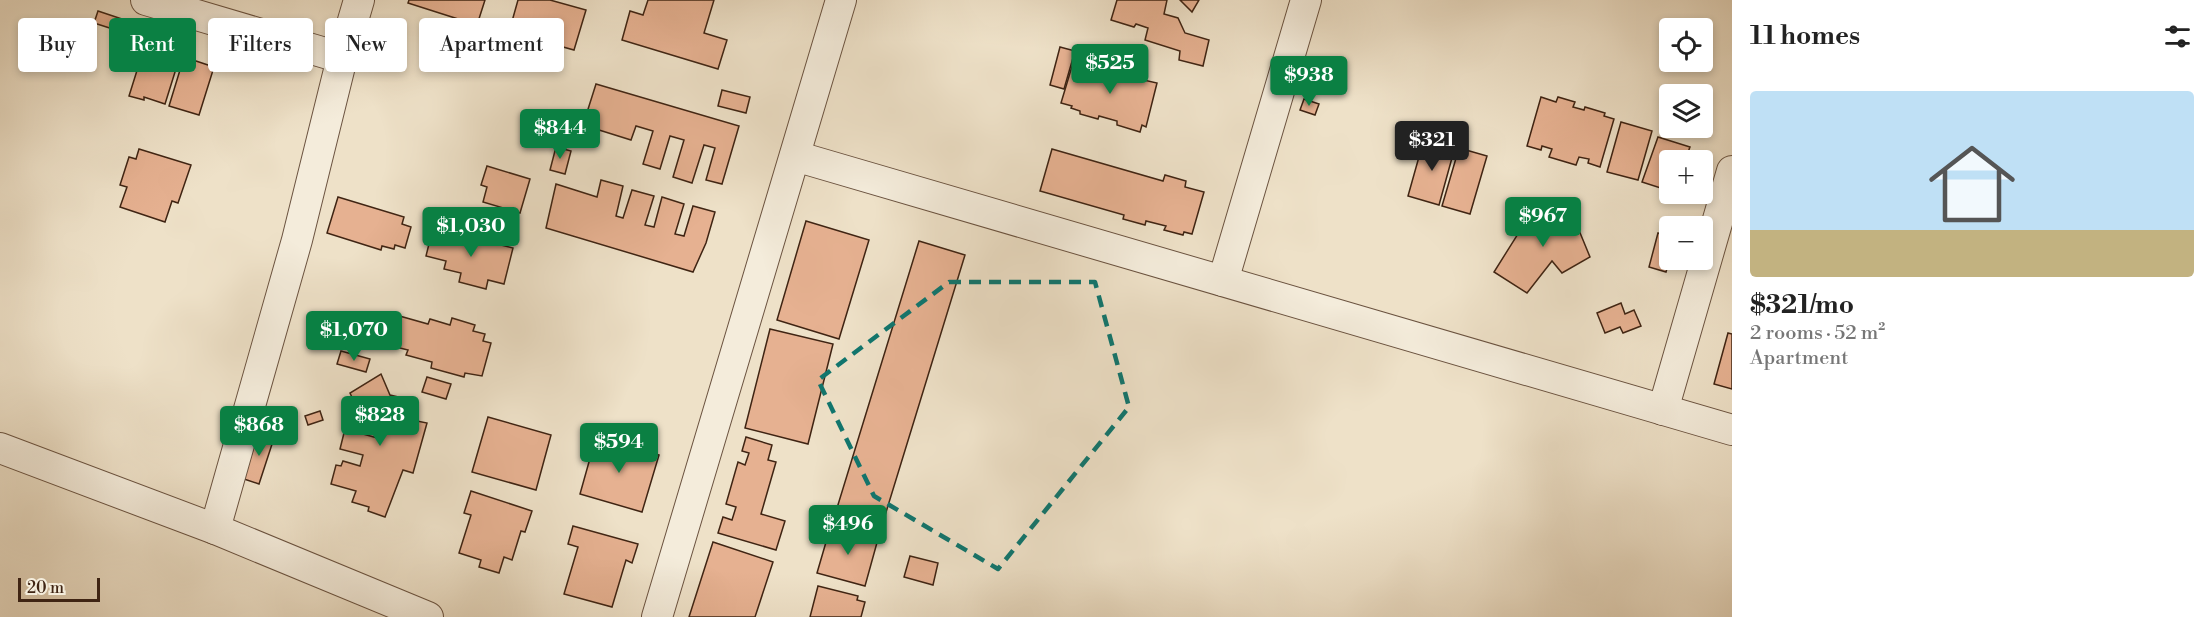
<!DOCTYPE html>
<html lang="en">
<head>
<meta charset="utf-8">
<style>
	body { margin:0; font-family:"Libre Bodoni",serif; background:#f2f2f2; color:#222; height:100vh; display:flex; flex-direction:column; font-size:22px; white-space:nowrap }
	* { box-sizing:border-box; margin:0 }
	p { font-size:20px; color:#767676 }
	.icon { flex:none; width:33px; height:33px; fill:none; stroke:currentColor; stroke-width:2; stroke-linecap:round; stroke-linejoin:round }
	.map { position:relative; flex:1; overflow:hidden }
	.sheet { display:flex; flex-direction:column; background:#fff; width:480px }
	.sheet>* { flex:none }
	.hud { position:absolute; left:18px; top:18px; width:570px; height:54px; display:flex; gap:12px }
	.fabs { position:absolute; left:1659px; top:18px; display:grid; gap:12px }
	.fabs a { display:grid; place-items:center; width:54px; height:54px; border-radius:6px; background:#fff; box-shadow:0 3px 9px #0003; font-size:30px }
	.scale { position:absolute; left:18px; bottom:15px; width:82px; box-sizing:border-box; padding-left:6px; border:3px solid #3f2413; border-top:0; font-size:16px; line-height:21px; white-space:nowrap; color:#3f2413; -webkit-text-stroke:4px #f4ecdb; paint-order:stroke }
	.price { position:absolute; translate:-50% -51px; padding:0 14px; border-radius:6px; background:#0b8043; color:#fff; font-size:20px; line-height:39px; filter:drop-shadow(0 2px 3px #0008) }
	.price::after { content:''; position:absolute; left:50%; top:36px; width:18px; height:14px; margin-left:-9px; background:inherit; clip-path:polygon(0 0,100% 0,50% 100%) }
	.price.selected { background:#222; color:#fff }
	ul { padding:0; list-style:none }
	li { display:grid; align-content:center; gap:12px; height:318px; padding:0 18px }
	li+li { border-top:2px solid #e0e0e0 }
	li span { display:grid; place-items:center; height:186px; border-radius:6px; color:#555 }
	li>.icon { margin-inline-start:auto }
	span .icon { width:108px; height:108px; fill:#fffc; stroke-width:1 }
	li b { font-size:26px }
	h2 { display:flex; justify-content:space-between; align-items:center; height:72px; padding:0 18px; font-size:26px }
	.tag { padding:0 21px; border-radius:6px; background:#fff; box-shadow:0 3px 9px #0003; font-size:21px; line-height:54px }
	.tag.selected { background:#0b8043; color:#fff }
	main { display:flex; flex:1; min-height:0 }
	.map>svg:first-child { display:block }
	.building { fill:#e6b191; stroke:#3f2413; stroke-width:1.5 }
	.lines { fill:none; stroke-linecap:round; stroke-linejoin:round }
	.minor-casing { stroke:#6b5340; stroke-width:32 }
	.minor { stroke:#f4ecdb; stroke-width:30 }
	.marked { fill:none; stroke:#0f766e; stroke-width:4.5; stroke-dasharray:12 8; stroke-linejoin:round }
</style>
</head>
<body>
<main>
<div class="map">
<svg width="1732" height="617" viewBox="0 0 1732 617">
	<rect width="100%" height="100%" fill="#eee1c8"/>
	<filter id="stains"><feTurbulence type="fractalNoise" baseFrequency=".00333" numOctaves="4"/><feColorMatrix values="0 0 0 0 .2 0 0 0 0 .09 0 0 0 0 .02 0 0 0 .5 -.17"/></filter>
	<radialGradient id="worn" r=".72"><stop offset=".6" stop-color="#630" stop-opacity="0"/><stop offset="1" stop-color="#630" stop-opacity=".3"/></radialGradient>
	<g class="building">
		<polygon points="409,0 485,0 477,25 408,3"/>
		<polygon points="518,0 550,0 586,10 574,50 509,32"/>
		<polygon points="648,0 714,0 704,33 727,40 718,69 622,40 630,11 643,15"/>
		<polygon points="1117,0 1167,0 1164,14 1178,18 1185,33 1209,40 1203,66 1179,60 1180,51 1145,40 1148,28 1136,24 1134,27 1111,20"/>
		<polygon points="1180,0 1199,0 1192,12"/>
		<polygon points="98,11 122,19 119,31 94,23"/>
		<polygon points="145,45 180,56 165,104 144,97 144,100 129,96"/>
		<polygon points="1060,47 1075,51 1064,89 1050,85"/>
		<polygon points="184,57 214,67 199,115 169,106"/>
		<polygon points="1086,60 1104,65 1102,69 1114,69 1113,71 1122,74 1123,71 1139,75 1139,79 1157,83 1146,127 1142,125 1140,132 1117,125 1117,121 1099,116 1098,119 1080,114 1080,111 1071,108 1072,106 1061,103 1073,63 1076,64 1077,61 1085,64"/>
		<polygon points="596,84 739,126 722,184 706,180 715,148 704,145 692,183 673,177 684,140 670,136 660,169 643,164 653,131 636,126 631,140 583,125"/>
		<polygon points="722,90 750,97 746,113 718,106"/>
		<polygon points="1541,97 1556,102 1558,97 1575,102 1573,107 1584,110 1585,107 1605,113 1604,116 1614,119 1600,167 1588,163 1589,159 1579,157 1576,165 1549,157 1552,149 1542,146 1541,150 1527,146"/>
		<polygon points="1304,99 1319,104 1315,115 1300,110"/>
		<polygon points="1621,122 1652,131 1638,180 1607,172"/>
		<polygon points="1658,137 1690,147 1685,160 1670,160 1670,191 1642,182"/>
		<polygon points="1424,139 1455,147 1439,205 1408,196"/>
		<polygon points="556,147 571,151 565,174 550,170"/>
		<polygon points="1459,148 1487,156 1470,214 1442,206"/>
		<polygon points="139,149 191,165 178,203 172,201 165,222 120,207 127,187 120,185 129,157 136,159"/>
		<polygon points="1052,149 1163,181 1165,175 1186,181 1185,187 1204,192 1192,234 1184,232 1183,235 1164,230 1166,226 1146,221 1145,225 1123,219 1124,215 1040,191"/>
		<polygon points="487,166 530,179 520,213 483,202 487,187 481,185"/>
		<polygon points="601,180 623,186 616,216 623,218 632,190 654,196 645,225 654,227 662,197 684,204 675,234 684,236 693,206 715,212 706,243 693,272 546,228 556,184 597,197"/>
		<polygon points="338,197 404,217 402,224 411,227 405,248 395,245 394,249 382,246 381,250 327,233"/>
		<polygon points="1569,206 1590,257 1562,273 1552,261 1527,293 1494,272 1528,218"/>
		<polygon points="806,221 869,240 839,339 777,320"/>
		<polygon points="433,228 513,248 504,284 488,280 486,289 459,282 461,273 444,269 446,261 426,256"/>
		<polygon points="1658,233 1670,236 1670,258 1666,272 1649,267"/>
		<polygon points="919,241 965,255 883,522 837,508"/>
		<polygon points="1621,303 1625,314 1634,310 1641,326 1623,333 1620,327 1605,333 1597,313"/>
		<polygon points="396,315 428,324 430,319 450,325 452,318 475,325 473,331 485,334 483,341 491,343 482,376 465,373 464,377 431,368 432,362 406,355 408,350 388,345"/>
		<polygon points="770,329 833,344 808,444 745,428"/>
		<polygon points="1728,333 1732,334 1732,389 1714,384"/>
		<polygon points="341,351 370,359 366,372 337,364"/>
		<polygon points="381,374 390,395 407,399 407,404 417,406 412,420 427,423 413,473 403,470 385,517 368,511 369,507 352,502 356,491 331,484 336,465 341,466 343,461 360,466 363,455 340,449 345,429 381,439 382,431 379,431 377,423 366,427 350,393"/>
		<polygon points="427,377 451,384 446,399 422,392"/>
		<polygon points="320,411 323,420 308,425 305,416"/>
		<polygon points="488,417 551,435 536,490 472,472"/>
		<polygon points="259,430 275,435 259,484 244,479"/>
		<polygon points="596,437 659,455 642,512 580,494"/>
		<polygon points="746,437 772,445 768,460 776,462 761,514 785,521 776,550 718,533 723,517 732,520 736,507 726,504 738,462 745,465 749,453 742,451"/>
		<polygon points="471,491 532,511 525,532 521,531 512,560 504,557 499,573 479,567 481,560 459,553 471,515 464,513"/>
		<polygon points="831,525 878,539 865,586 817,573"/>
		<polygon points="573,526 638,544 632,563 626,560 612,607 564,594 578,547 568,544"/>
		<polygon points="713,542 773,562 755,617 689,617"/>
		<polygon points="910,556 938,563 933,585 904,577"/>
		<polygon points="818,586 858,596 857,600 865,602 861,617 810,617"/>
	</g>
	<g class="lines">
		<g class="minor-casing">
			<g id="minor">
				<polyline points="146,0 342,58"/>
				<polyline points="795,156 1732,430"/>
				<polyline points="1223,281 1306,0"/>
				<polyline points="1663,410 1732,171"/>
				<polyline points="0,448 215,529 428,617"/>
				<polyline points="215,529 297,240 342,58 359,0"/>
				<polyline points="657,617 841,0"/>
			</g>
		</g>
		<use href="#minor" class="minor"/>
	</g>
	<path class="marked" d="M949,282H1095L1129,407L998,569L874,496L818,380Z"/>
	<rect width="100%" height="100%" filter="url(#stains)"/>
	<rect width="100%" height="100%" fill="url(#worn)"/>
</svg>
<div class="fabs">
<a><svg class="icon" aria-label="locate" viewBox="0 0 24 24"><circle cx="12" cy="12" r="6"/><path d="M12 2v4M12 18v4M2 12h4M18 12h4"/></svg></a>
<a><svg class="icon" aria-label="layers" viewBox="0 0 24 24"><path d="M12 4l9 5-9 5-9-5zM3 14l9 5 9-5"/></svg></a>
<a>+</a>
<a>−</a>
</div>
<div class="scale">20 m</div>
<b class="price" style="left:1110px;top:95px">$525</b>
<b class="price" style="left:1309px;top:107px">$938</b>
<b class="price" style="left:560px;top:160px">$844</b>
<b class="price selected" style="left:1432px;top:172px">$321</b>
<b class="price" style="left:1543px;top:248px">$967</b>
<b class="price" style="left:471px;top:258px">$1,030</b>
<b class="price" style="left:354px;top:362px">$1,070</b>
<b class="price" style="left:380px;top:447px">$828</b>
<b class="price" style="left:259px;top:457px">$868</b>
<b class="price" style="left:619px;top:474px">$594</b>
<b class="price" style="left:848px;top:556px">$496</b>
<div class="hud">
<a class="tag">Buy</a>
<a class="tag selected">Rent</a>
<a class="tag">Filters</a>
<a class="tag">New</a>
<a class="tag">Apartment</a>
</div>
</div>
<section class="sheet">
<h2>11 homes<svg class="icon" aria-label="filters" viewBox="0 0 24 24"><path d="M4 7h16M4 17h16"/><circle cx="9" cy="7" r="2"/><circle cx="15" cy="17" r="2"/></svg></h2>
<ul>
<li><span style="background:linear-gradient(#bfe0f5 75%,#c2b280 0)"><svg class="icon" aria-label="home" viewBox="0 0 24 24"><path d="M3 11l9-7 9 7M6 9v11h12V9"/></svg></span><div><b>$321/mo</b><p>2 rooms · 52 m²</p><p>Apartment</p></div></li>
</ul>
</section>
</main>
</body>
</html>
